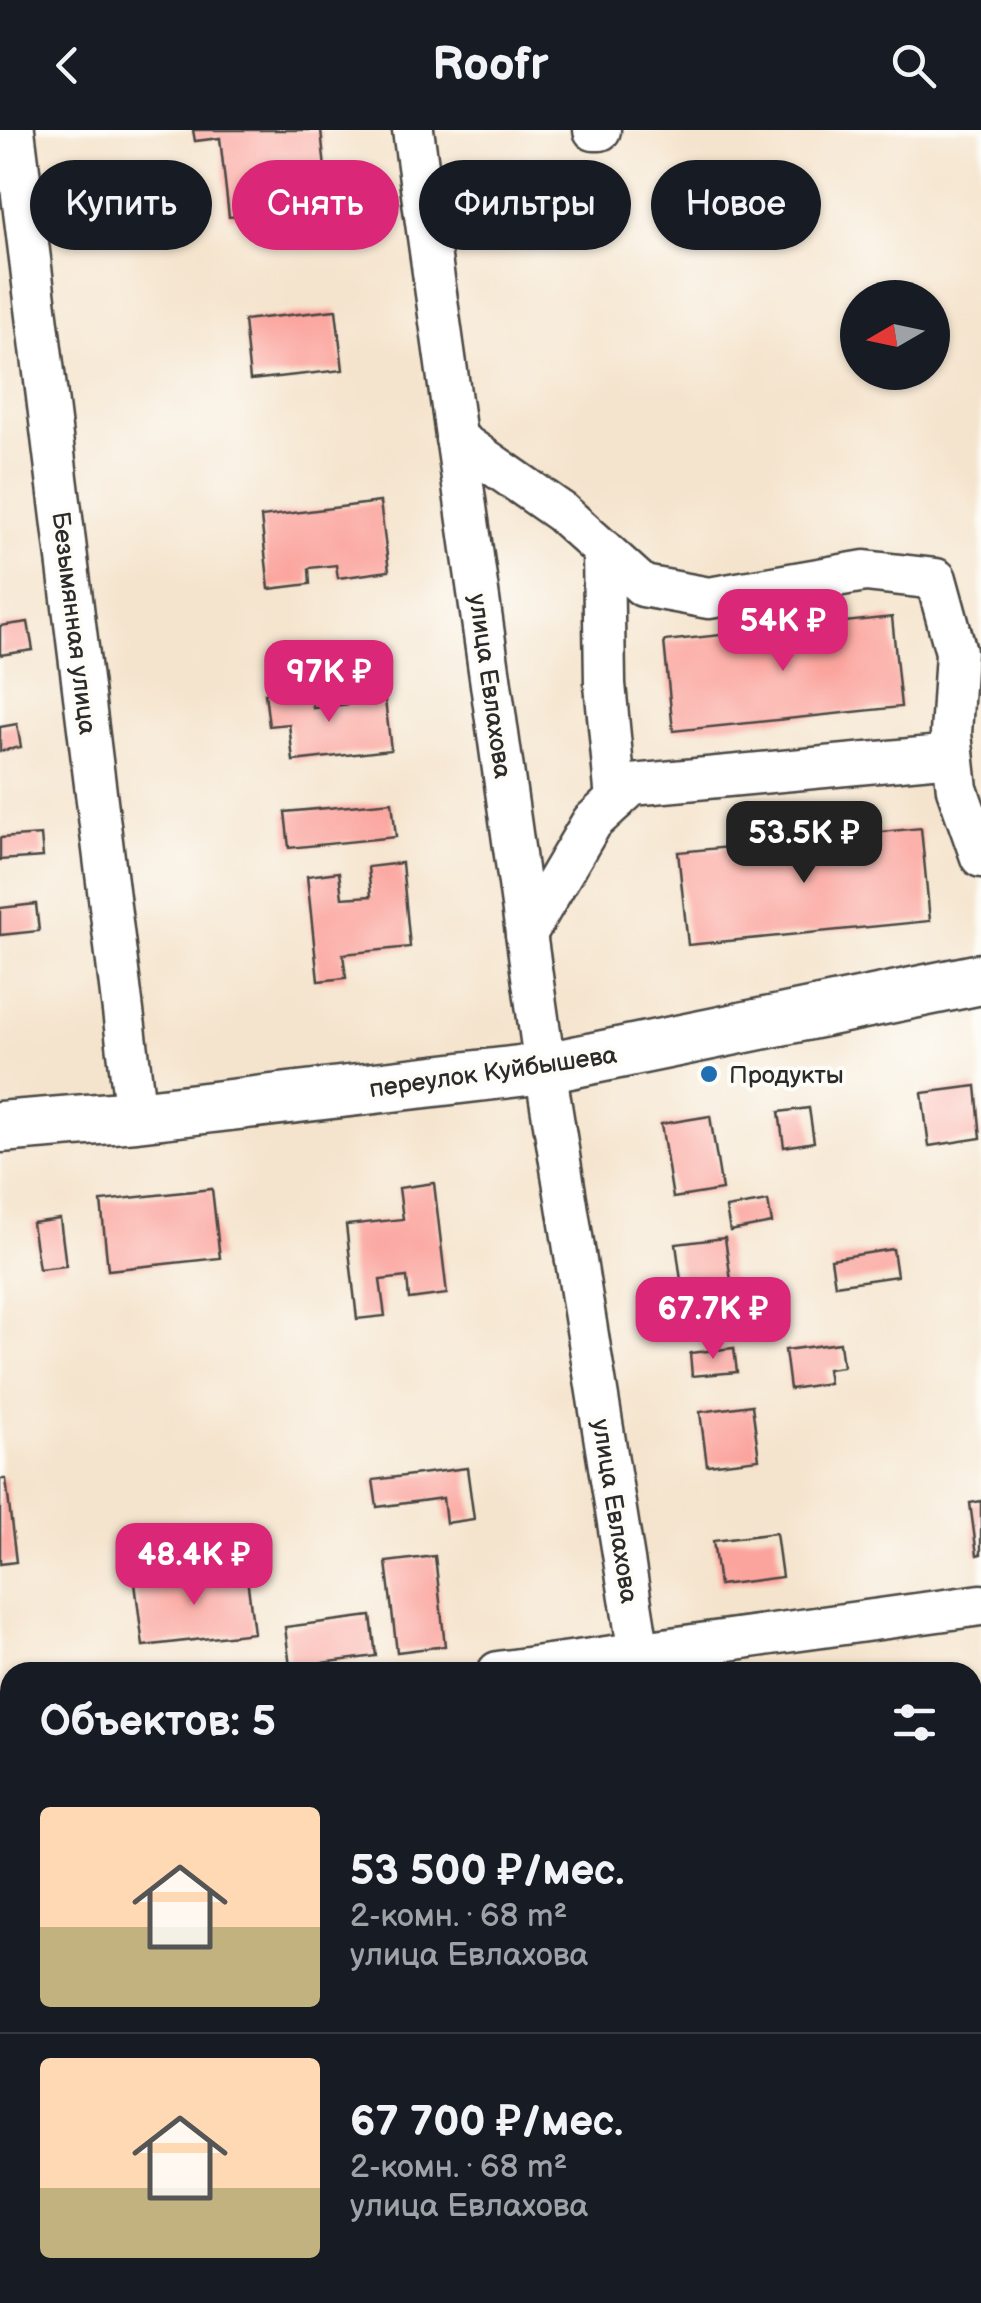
<!DOCTYPE html>
<html lang="ru">
<head>
<meta charset="utf-8">
<style>
	body { margin:0; font-family:"Balsamiq Sans",sans-serif; background:#20242c; color:#f1f3f6; height:100vh; display:flex; flex-direction:column; font-size:38px; white-space:nowrap }
	* { box-sizing:border-box; margin:0 }
	p { font-size:32px; color:#9ea1a6 }
	.icon { flex:none; width:55px; height:55px; fill:none; stroke:currentColor; stroke-width:2; stroke-linecap:round; stroke-linejoin:round }
	.map { position:relative; flex:1; overflow:hidden }
	.sheet { position:absolute; left:0px; top:1532px; width:982px; height:642px; display:flex; flex-direction:column; background:#171b24; border-radius:30px 30px 0 0; box-shadow:0 2px 8px #0004 }
	.sheet>* { flex:none }
	.top-card { position:absolute; left:30px; top:30px; width:922px; height:90px; display:flex; gap:20px }
	.needle { width:65px; rotate:261deg }
	.fabs { position:absolute; left:840px; top:150px; display:grid; gap:20px }
	.fabs a { display:grid; place-items:center; width:110px; height:110px; border-radius:50%; background:#171b24; box-shadow:0 2px 8px #0004; font-size:50px }
	.price { position:absolute; translate:-50% -85px; padding:0 22px; border-radius:20px; background:#db2777; color:#fff; font-size:32px; line-height:65px; filter:drop-shadow(0 2px 5px #0008) }
	.price::after { content:''; position:absolute; left:50%; top:60px; width:30px; height:22px; margin-left:-15px; background:inherit; clip-path:polygon(0 0,100% 0,50% 100%) }
	.price.on { background:#222; color:#fff }
	ul { padding:0; list-style:none }
	li { display:flex; align-items:center; gap:30px; height:250px; padding:0 40px }
	li+li { border-top:2px solid #363941 }
	li span { display:grid; place-items:center; flex:none; width:280px; height:200px; border-radius:10px; color:#555 }
	li>.icon { margin-inline-start:auto }
	span .icon { width:120px; height:120px; fill:#fffc; stroke-width:1 }
	li b { font-size:42px }
	h2 { display:flex; justify-content:space-between; align-items:center; height:120px; padding:0 40px; font-size:42px }
	.chip { padding:0 35px; border-radius:45px; background:#171b24; box-shadow:0 2px 8px #0004; font-size:35px; line-height:90px }
	.chip.on { background:#db2777; color:#fff }
	header { display:flex; justify-content:space-between; align-items:center; height:130px; padding:0 40px; background:#171b24; font-size:45px; font-weight:600 }
	.map>svg:first-child { display:block }
	.building { fill:#fba49e }
	.lines { fill:none; stroke-linecap:round; stroke-linejoin:round }
	.minor-casing { stroke:#494743; stroke-width:45 }
	.major-casing { stroke:#494743; stroke-width:55 }
	.minor { stroke:#fff; stroke-width:40 }
	.major { stroke:#fff; stroke-width:50 }
	.poi-dot { fill:#1f6fb2; stroke:#fdfcf7; stroke-width:4 }
	.labels { text-anchor:middle; stroke-width:8; stroke-linejoin:round; paint-order:stroke }
	.street-label { font-size:25px; fill:#2b2b2b; stroke:#fdfcf7 }
	.poi-label { font-size:25px; fill:#2b2b2b; stroke:#fdfcf7; text-anchor:start }
</style>
</head>
<body>
<header><svg class="icon" aria-label="back" viewBox="0 0 24 24"><path d="M15 5l-7 7 7 7"/></svg>Roofr<svg class="icon" aria-label="search" viewBox="0 0 24 24"><circle cx="10" cy="10" r="6"/><path d="M15 15l6 6"/></svg></header>
<div class="map">
<svg width="981" height="2173" viewBox="0 0 981 2173">
	<rect width="100%" height="100%" fill="#fdfcf7"/>
	<filter id="ink" filterUnits="userSpaceOnUse"><feTurbulence type="fractalNoise" baseFrequency=".01" numOctaves="2"/><feDisplacementMap in="SourceGraphic" scale="20" xChannelSelector="R" yChannelSelector="G"/><feConvolveMatrix kernelMatrix="1 2 1 2 8 2 1 2 1" color-interpolation-filters="sRGB"/></filter>
	<filter id="wash" filterUnits="userSpaceOnUse"><feTurbulence type="fractalNoise" baseFrequency=".0048" numOctaves="4" result="noise"/><feDisplacementMap in="SourceGraphic" scale="40" xChannelSelector="R" yChannelSelector="G"/><feGaussianBlur stdDeviation="2.25" result="paint"/><feColorMatrix in="noise" values="0 0 0 0 0 0 0 0 0 0 0 0 0 0 0 0 0 1.4 0 .05"/><feComposite in="paint" operator="in"/></filter>
	<g filter="url(#wash)">
		<rect width="100%" height="100%" fill="#f5e4cd"/>
		<g id="blocks">
			<g class="building">
				<polygon points="193,0 321,0 326,48 265,55 268,83 229,87 220,8 195,11"/>
				<polygon points="168,38 170,66 138,68 136,41"/>
				<polygon points="336,180 343,240 250,250 244,190"/>
				<polygon points="380,372 389,441 338,448 336,435 309,438 310,454 269,459 261,387"/>
				<polygon points="892,487 901,577 673,601 664,511"/>
				<polygon points="28,492 33,520 0,525 0,496"/>
				<polygon points="311,558 313,578 385,570 391,620 293,631 289,594 269,596 265,563"/>
				<polygon points="17,594 21,617 0,621 0,597"/>
				<polygon points="392,672 396,707 289,718 285,682"/>
				<polygon points="921,698 930,791 688,815 678,722"/>
				<polygon points="41,705 43,727 0,730 0,708"/>
				<polygon points="402,733 410,817 343,824 346,848 318,851 307,746 339,742 342,768 371,766 368,737"/>
				<polygon points="36,774 39,801 0,805 0,778"/>
				<polygon points="976,956 981,1008 929,1016 922,963"/>
				<polygon points="809,978 814,1012 784,1017 779,982"/>
				<polygon points="710,986 722,1060 673,1068 661,994"/>
				<polygon points="434,1053 447,1164 409,1169 407,1147 380,1150 385,1186 357,1189 346,1095 403,1089 399,1058"/>
				<polygon points="212,1059 220,1128 108,1140 101,1071"/>
				<polygon points="768,1071 772,1093 730,1101 726,1078"/>
				<polygon points="60,1089 66,1136 39,1139 32,1093"/>
				<polygon points="725,1108 732,1158 683,1165 676,1114"/>
				<polygon points="893,1119 897,1146 835,1155 831,1129"/>
				<polygon points="840,1213 843,1237 827,1239 829,1253 790,1259 785,1220"/>
				<polygon points="734,1218 737,1242 692,1246 690,1223"/>
				<polygon points="752,1275 759,1329 707,1335 700,1282"/>
				<polygon points="467,1338 474,1389 446,1393 443,1368 377,1377 373,1350"/>
				<polygon points="0,1349 6,1349 16,1432 0,1434"/>
				<polygon points="981,1371 981,1424 977,1425 970,1373"/>
				<polygon points="776,1403 782,1447 719,1455 713,1411"/>
				<polygon points="435,1426 445,1516 397,1522 386,1432"/>
				<polygon points="246,1440 254,1503 143,1516 135,1453"/>
				<polygon points="371,1486 376,1526 290,1537 285,1497"/>
				<polygon points="10,1683 10,1722 0,1723 0,1684"/>
				<polygon points="599,2165 663,2165 664,2173 600,2173"/>
			</g>
		</g>
	</g>
	<g filter="url(#ink)">
		<use href="#blocks" fill-opacity="0" stroke="#494743" stroke-width="2.5"/>
		<g class="lines">
			<g class="minor-casing">
				<g id="minor">
					<polyline points="14,0 136,986"/>
					<polyline points="413,0 545,938 642,1542"/>
					<polyline points="594,0 600,0"/>
					<polyline points="456,309 561,382 643,456 709,468 865,441 936,449 956,522 951,604 957,659 981,727"/>
					<polyline points="603,420 605,554 616,670"/>
					<polyline points="526,804 592,692 632,655 953,625"/>
					<polyline points="498,1542 981,1475"/>
					<polyline points="0,1607 10,1606"/>
					<polyline points="724,2165 725,2173"/>
				</g>
			</g>
			<g class="major-casing">
				<polyline id="major" points="0,997 136,986 545,938 981,849"/>
			</g>
			<use href="#minor" class="minor"/>
			<use href="#major" class="major"/>
		</g>
	</g>
	<circle class="poi-dot" cx="709" cy="944" r="10"/>
	<g class="labels">
		<g class="street-label">
			<text transform="translate(75 493) rotate(83)" y="9">Безымянная улица</text>
			<text transform="translate(491 556) rotate(82)" y="9">улица Евлахова</text>
			<text transform="translate(493 941) rotate(-8)" y="9">переулок Куйбышева</text>
			<text transform="translate(616 1381) rotate(81)" y="9">улица Евлахова</text>
		</g>
		<g class="poi-label">
			<text x="729" y="953">Продукты</text>
		</g>
	</g>
</svg>
<div class="fabs">
<a><svg class="needle" viewBox="-14 -14 28 28"><path d="M0-13l5 13h-10z" fill="#e53935"/><path d="M0 13l5-13h-10z" fill="#9ea1a6"/></svg></a>
</div>
<b class="price" style="left:783px;top:544px">54K ₽</b>
<b class="price" style="left:329px;top:595px">97K ₽</b>
<b class="price on" style="left:804px;top:756px">53.5K ₽</b>
<b class="price" style="left:713px;top:1232px">67.7K ₽</b>
<b class="price" style="left:194px;top:1478px">48.4K ₽</b>
<div class="top-card">
<a class="chip">Купить</a>
<a class="chip on">Снять</a>
<a class="chip">Фильтры</a>
<a class="chip">Новое</a>
</div>
<section class="sheet">
<h2>Объектов: 5<svg class="icon" aria-label="filters" viewBox="0 0 24 24"><path d="M4 7h16M4 17h16"/><circle cx="9" cy="7" r="2"/><circle cx="15" cy="17" r="2"/></svg></h2>
<ul>
<li><span style="background:linear-gradient(#ffd9b3 60%,#c2b280 0)"><svg class="icon" aria-label="home" viewBox="0 0 24 24"><path d="M3 11l9-7 9 7M6 9v11h12V9"/></svg></span><div><b>53 500 ₽/мес.</b><p>2-комн. · 68 m²</p><p>улица Евлахова</p></div></li>
<li><span style="background:linear-gradient(#ffd9b3 65%,#c2b280 0)"><svg class="icon" aria-label="home" viewBox="0 0 24 24"><path d="M3 11l9-7 9 7M6 9v11h12V9"/></svg></span><div><b>67 700 ₽/мес.</b><p>2-комн. · 68 m²</p><p>улица Евлахова</p></div></li>
</ul>
</section>
</div>
</body>
</html>
